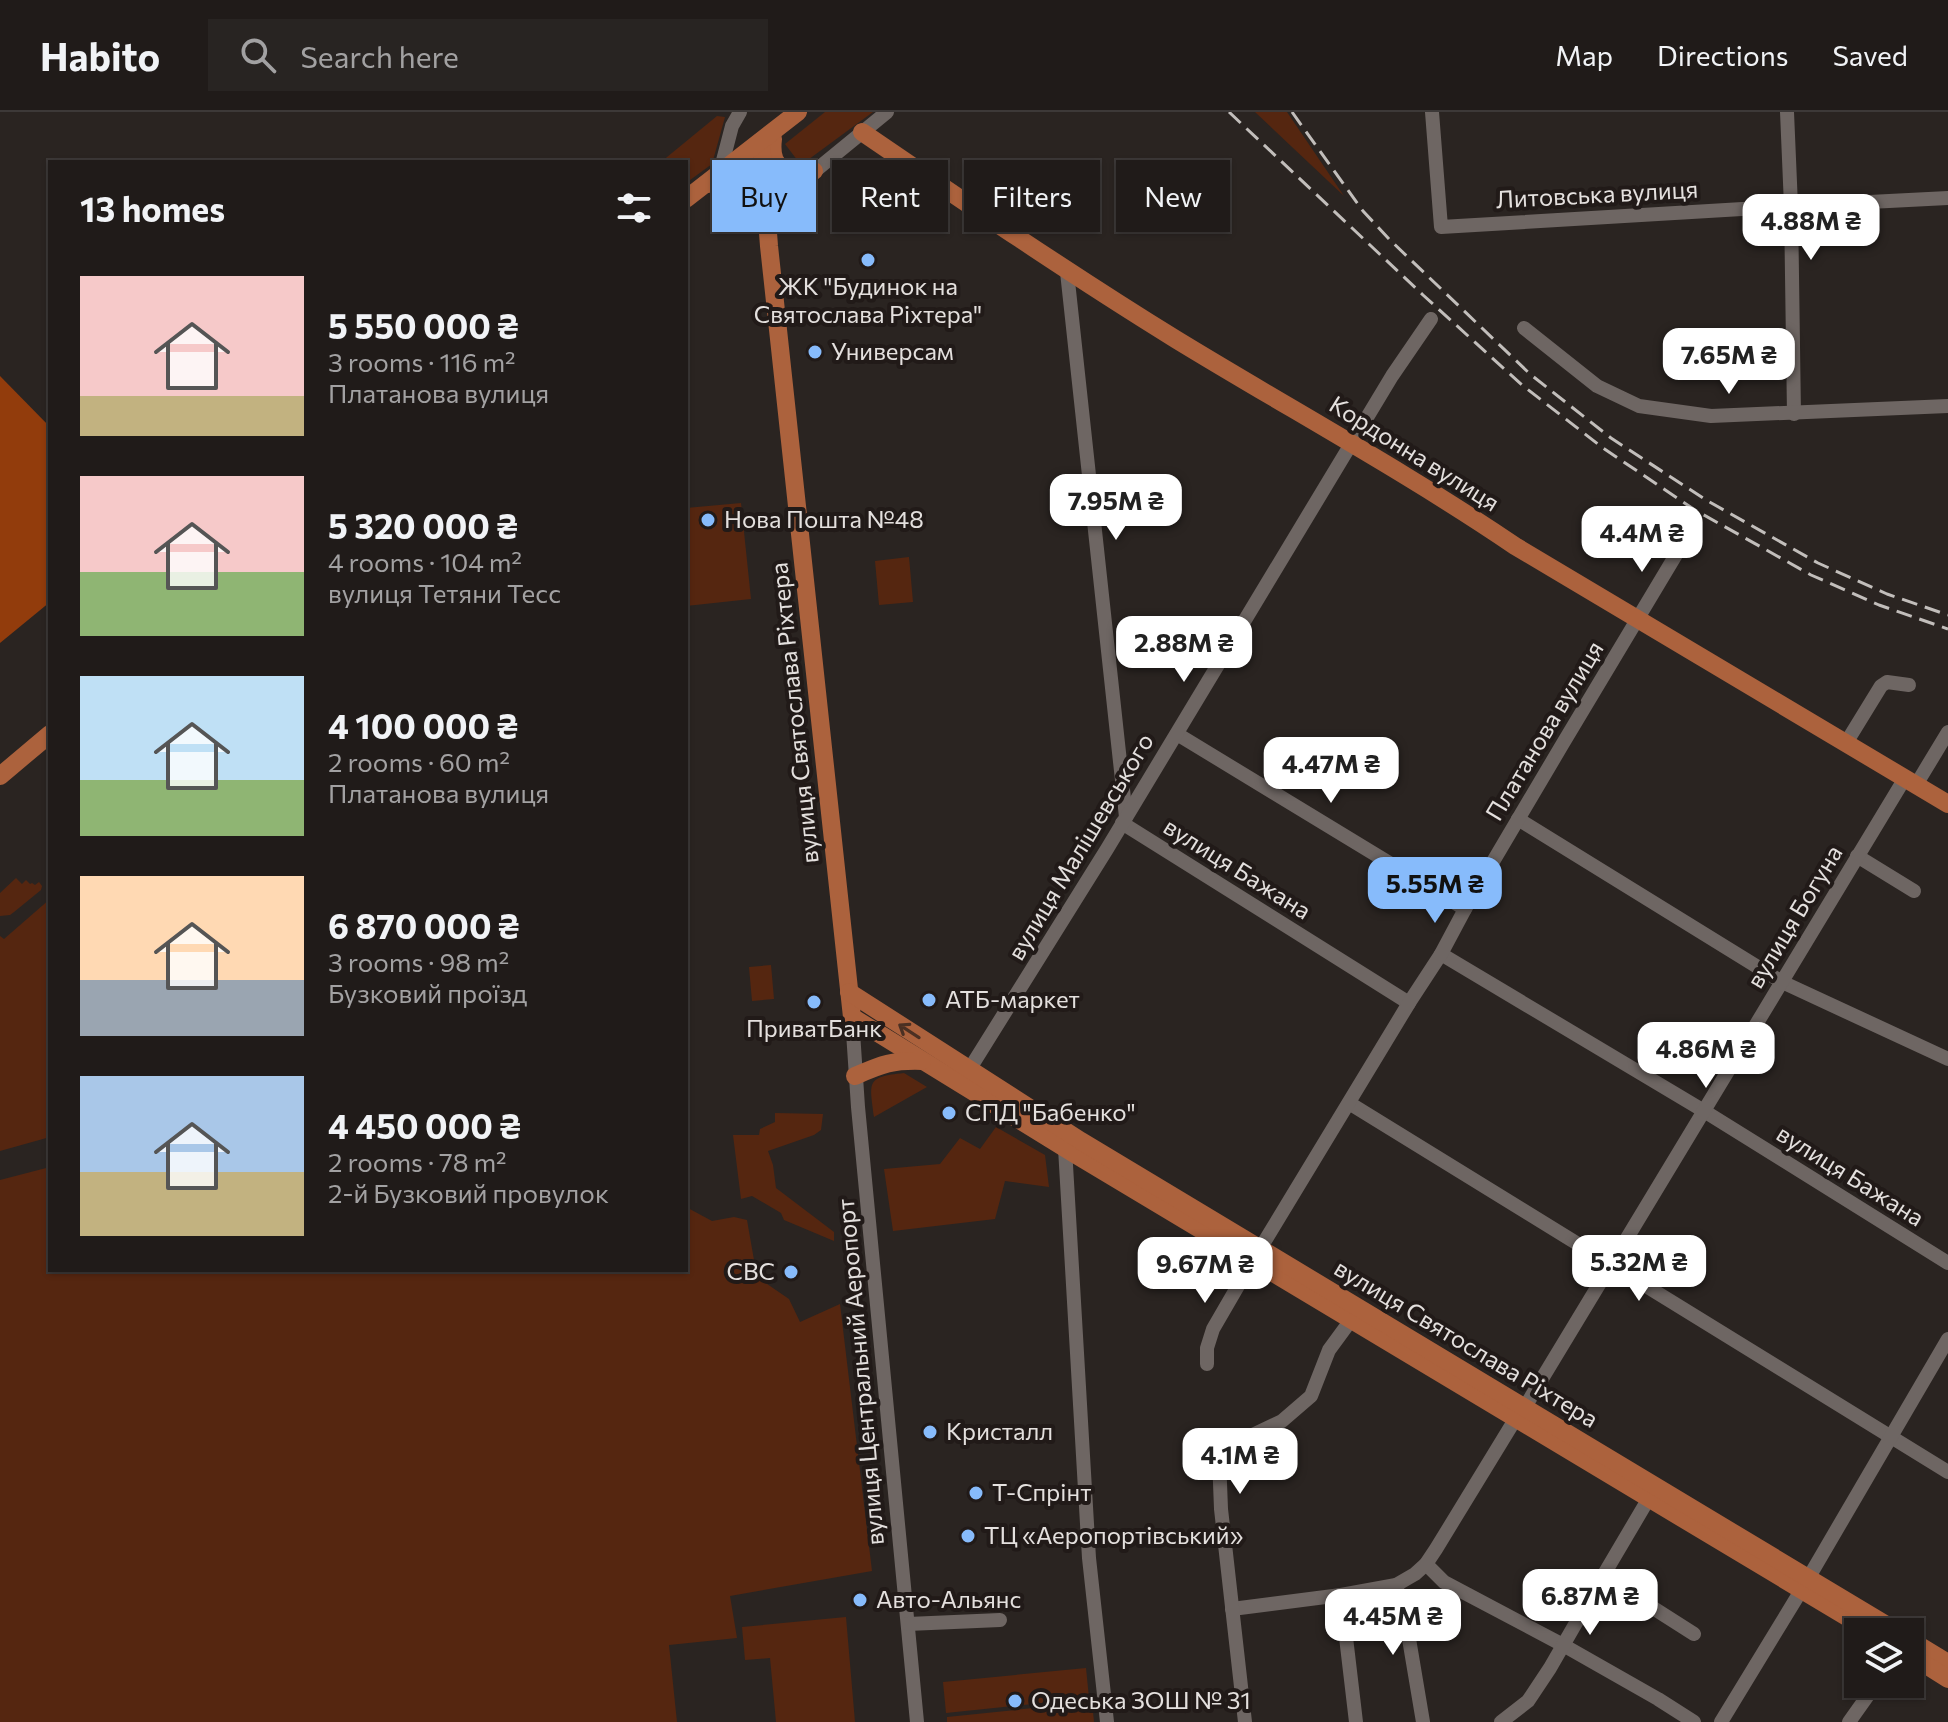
<!DOCTYPE html>
<html lang="en">
<head>
<meta charset="utf-8">
<style>
	body { margin:0; font-family:Commissioner,sans-serif; background:#282422; color:#f1f3f6; height:100vh; display:flex; flex-direction:column; font-size:30px; white-space:nowrap }
	* { box-sizing:border-box; margin:0 }
	p { font-size:26px; color:#a2a1a2 }
	.icon { flex:none; width:44px; height:44px; fill:none; stroke:currentColor; stroke-width:2; stroke-linecap:round; stroke-linejoin:round }
	.map { position:relative; flex:1; overflow:hidden }
	.side { position:absolute; left:48px; top:48px; width:640px; height:1112px; display:flex; flex-direction:column; background:#201b19; border-radius:0px; box-shadow:0 2px 6px #0004,0 0 0 2px #3d3938 }
	.side>* { flex:none }
	.guide { position:absolute; left:712px; top:48px; width:760px; height:72px; display:flex; gap:16px }
	.tools { position:absolute; left:1844px; top:1506px; display:grid; gap:16px }
	.tools a { display:grid; place-items:center; width:80px; height:80px; border-radius:0px; background:#201b19; box-shadow:0 2px 6px #0004,0 0 0 2px #3d3938; font-size:40px }
	.price { position:absolute; translate:-50% -68px; padding:0 18px; border-radius:16px; background:#fff; color:#222; font-size:26px; line-height:52px; filter:drop-shadow(0 2px 4px #0008) }
	.price::after { content:''; position:absolute; left:50%; top:48px; width:24px; height:18px; margin-left:-12px; background:inherit; clip-path:polygon(0 0,100% 0,50% 100%) }
	.price.active { background:#87bbfb; color:#111 }
	ul { padding:0; list-style:none }
	li { display:flex; align-items:center; gap:24px; height:200px; padding:0 32px }
	li span { display:grid; place-items:center; flex:none; width:224px; height:160px; border-radius:0px; color:#555 }
	li>.icon { margin-inline-start:auto }
	span .icon { width:96px; height:96px; fill:#fffc; stroke-width:1 }
	li b { font-size:34px }
	h2 { display:flex; justify-content:space-between; align-items:center; height:96px; padding:0 32px; font-size:34px }
	.pill { padding:0 28px; border-radius:0px; background:#201b19; box-shadow:0 2px 6px #0004,0 0 0 2px #3d3938; font-size:28px; line-height:72px }
	.pill.active { background:#87bbfb; color:#111 }
	header { display:flex; align-items:center; gap:48px; box-sizing:border-box; height:112px; padding:0 40px; background:#201b19; border-bottom:2px solid #3d3938 }
	header strong { font-size:38px }
	nav { display:flex; gap:44px; margin-inline-start:auto; font-size:28px }
	.search { width:560px; height:72px; background:#282422; display:flex; align-items:center; gap:20px; box-sizing:border-box; padding:0 28px; border-radius:0px; color:#a2a1a2; font-size:30px }
	.map>svg:first-child { display:block }
	.green { fill:#552610 }
	.forest { fill:#923c0c }
	.lines { fill:none; stroke-linecap:round; stroke-linejoin:round }
	.minor { stroke:#6e6663; stroke-width:14 }
	.major { stroke:#ac623d; stroke-width:18 }
	.rail { stroke:#c2bebb; stroke-width:3; stroke-dasharray:16 8; stroke-linecap:butt }
	.oneway { stroke:#4b3023 }
	.poi-dot { fill:#87bbfb; stroke:#211a18; stroke-width:3 }
	.labels { text-anchor:middle; stroke-width:8; stroke-linejoin:round; paint-order:stroke }
	.street-label { font-size:24px; fill:#e4e0de; stroke:#211a18 }
	.poi-label { font-size:24px; fill:#e4e0de; stroke:#211a18; text-anchor:start }
</style>
</head>
<body>
<header>
<strong>Habito</strong>
<div class="search"><svg class="icon" aria-label="search" viewBox="0 0 24 24"><circle cx="10" cy="10" r="6"/><path d="M15 15l6 6"/></svg>Search here</div>
<nav><a>Map</a><a>Directions</a><a>Saved</a></nav>
</header>
<div class="map">
<svg width="1948" height="1610" viewBox="0 0 1948 1610">
	<rect width="100%" height="100%" fill="#2a2421"/>
	<g class="green">
		<polygon points="825,0 873,0 801,53 785,32"/>
		<polygon points="1255,0 1287,0 1344,84"/>
		<polygon points="717,4 725,5 712,52 686,71 686,50 661,50"/>
		<polygon points="741,391 751,487 686,494 686,396"/>
		<polygon points="909,445 913,490 879,493 875,449"/>
		<polygon points="16,766 22,772 26,768 30,772 32,771 35,773 39,770 42,774 41,778 14,800 10,803 0,804 0,781"/>
		<polygon points="50,787 50,1025 0,1039 0,824 4,827"/>
		<polygon points="771,853 774,887 752,889 749,855"/>
		<path d="M904,961L927,975L874,1005C870,970 865,965 904,961Z"/>
		<polygon points="775,1001 823,1002 821,1018 814,1023 768,1039 773,1053 776,1076 834,1120 834,1129 784,1108 781,1101 752,1084 741,1087 733,1023 759,1023 760,1017 775,1010"/>
		<polygon points="996,1015 1045,1043 1049,1075 1005,1069 995,1107 893,1119 884,1057 940,1052 960,1026 980,1037"/>
		<polygon points="50,1055 50,1158 686,1158 686,1095 712,1109 734,1105 747,1108 757,1165 789,1187 800,1210 840,1192 872,1459 730,1484 737,1526 669,1533 677,1610 0,1610 0,1068"/>
		<polygon points="846,1505 855,1610 776,1610 770,1546 745,1548 742,1515"/>
		<polygon points="1086,1556 1089,1586 946,1601 943,1570"/>
		<polygon points="1092,1590 1094,1610 947,1610 947,1605"/>
	</g>
	<polygon class="forest" points="0,264 50,315 50,490 0,531"/>
	<g class="lines">
		<g class="minor">
			<polyline points="1432,0 1441,115 1791,94 1948,86"/>
			<polyline points="1787,0 1791,94 1794,302"/>
			<polyline points="720,60 732,14 740,0"/>
			<polyline points="766,99 887,0"/>
			<polyline points="1067,160 1126,705"/>
			<polyline points="1524,216 1597,274 1639,294 1711,304 1948,294"/>
			<polyline points="1177,622 1465,797"/>
			<polyline points="1846,631 1881,574 1887,570 1909,573"/>
			<polyline points="1916,673 1948,620"/>
			<polyline points="1518,707 1782,870 1948,947"/>
			<polyline points="1122,711 1409,891"/>
			<polyline points="1857,744 1914,779"/>
			<polyline points="1441,842 1704,999 1948,1151"/>
			<polyline points="852,905 858,995 917,1610"/>
			<polyline points="969,958 1107,737 1392,264 1431,207"/>
			<polyline points="1349,991 1948,1360"/>
			<polyline points="1065,1036 1089,1446 1107,1610"/>
			<polyline points="1260,1137 1409,891 1441,842 1465,797 1562,633 1695,411"/>
			<polyline points="1207,1252 1207,1236 1213,1217 1253,1148"/>
			<polyline points="1525,1295 1905,666"/>
			<polyline points="1426,1452 1444,1470 1563,1533 1658,1587 1694,1610"/>
			<polyline points="1603,1464 1649,1386"/>
			<polyline points="1809,1465 1948,1227"/>
			<polyline points="1396,1473 1406,1509 1423,1610"/>
			<polyline points="1341,1483 1356,1610"/>
			<polyline points="1232,1497 1341,1483 1396,1473 1415,1462 1426,1452 1436,1437 1516,1306"/>
			<polyline points="908,1512 1000,1508"/>
			<polyline points="1245,1610 1221,1397 1219,1345 1221,1338 1282,1309 1311,1284 1329,1238 1351,1208"/>
			<polyline points="1501,1610 1528,1589 1550,1556 1603,1464 1694,1522"/>
			<polyline points="1721,1610 1802,1477"/>
			<polyline points="1849,1610 1876,1572"/>
		</g>
		<g class="major">
			<path d="M862,20C966,91 1070,162 1177,228C1290,297 1406,360 1515,434L1948,692"/>
			<path d="M773,27C769,60 788,61 814,59"/>
			<polyline points="761,29 769,134 852,905 1073,1041 1872,1520"/>
			<path d="M706,72C736,69 741,71 765,90"/>
			<polyline points="686,87 798,0"/>
			<polyline points="0,664 50,622"/>
			<polyline points="849,880 1081,1029 1898,1520"/>
			<path d="M855,964C882,952 893,948 922,949"/>
			<polyline points="1910,1528 1948,1551"/>
			<polyline points="1910,1543 1948,1567"/>
		</g>
		<g class="rail">
			<polyline points="1229,0 1423,183 1522,273 1603,336 1695,398 1811,463 1879,493 1948,517"/>
			<polyline points="1292,0 1363,99 1390,128 1530,262 1611,326 1706,388 1818,451 1887,482 1948,503"/>
		</g>
	</g>
	<defs><path id="oneway-shaft" d="M-6 0H5M1.5-3L5.5 0L1.5 3" fill="none" stroke-width="1.6" stroke-linecap="round" stroke-linejoin="round" transform="scale(2)"/></defs>
	<use class="oneway" href="#oneway-shaft" transform="translate(909 919) rotate(-147)"/>
	<g class="poi-dot">
		<circle cx="868" cy="148" r="8"/>
		<circle cx="815" cy="240" r="8"/>
		<circle cx="708" cy="408" r="8"/>
		<circle cx="929" cy="888" r="8"/>
		<circle cx="814" cy="890" r="8"/>
		<circle cx="949" cy="1001" r="8"/>
		<circle cx="791" cy="1160" r="8"/>
		<circle cx="930" cy="1320" r="8"/>
		<circle cx="976" cy="1381" r="8"/>
		<circle cx="968" cy="1424" r="8"/>
		<circle cx="860" cy="1488" r="8"/>
		<circle cx="1015" cy="1589" r="8"/>
	</g>
	<g class="labels">
		<g class="street-label">
			<text transform="translate(1597 83) rotate(-3)" y="8">Литовська вулиця</text>
			<text transform="translate(1414 342) rotate(32)" y="8">Кордонна вулиця</text>
			<text transform="translate(795 601) rotate(-96)" y="8">вулиця Святослава Ріхтера</text>
			<text transform="translate(1545 619) rotate(-59)" y="8">Платанова вулиця</text>
			<text transform="translate(1081 735) rotate(-59)" y="8">вулиця Малішевського</text>
			<text transform="translate(1237 757) rotate(32)" y="8">вулиця Бажана</text>
			<text transform="translate(1795 805) rotate(-59)" y="8">вулиця Богуна</text>
			<text transform="translate(1850 1064) rotate(32)" y="8">вулиця Бажана</text>
			<text transform="translate(1466 1232) rotate(31)" y="8">вулиця Святослава Ріхтера</text>
			<text transform="translate(861 1260) rotate(-95)" y="8">вулиця Центральний Аеропорт</text>
		</g>
		<g class="poi-label">
			<text x="868" y="183" text-anchor="middle">ЖК "Будинок на<tspan x="868" dy="28">Святослава Ріхтера"</tspan></text>
			<text x="831" y="248">Универсам</text>
			<text x="724" y="416">Нова Пошта №48</text>
			<text x="945" y="896">АТБ-маркет</text>
			<text x="814" y="925" text-anchor="middle">ПриватБанк</text>
			<text x="965" y="1009">СПД "Бабенко"</text>
			<text x="775" y="1168" text-anchor="end">СВС</text>
			<text x="946" y="1328">Кристалл</text>
			<text x="992" y="1389">Т-Спрінт</text>
			<text x="984" y="1432">ТЦ «Аеропортівський»</text>
			<text x="876" y="1496">Авто-Альянс</text>
			<text x="1031" y="1597">Одеська ЗОШ № 31</text>
		</g>
	</g>
</svg>
<div class="tools">
<a><svg class="icon" aria-label="layers" viewBox="0 0 24 24"><path d="M12 4l9 5-9 5-9-5zM3 14l9 5 9-5"/></svg></a>
</div>
<b class="price" style="left:1811px;top:150px">4.88M ₴</b>
<b class="price" style="left:1729px;top:284px">7.65M ₴</b>
<b class="price" style="left:1116px;top:430px">7.95M ₴</b>
<b class="price" style="left:1642px;top:462px">4.4M ₴</b>
<b class="price" style="left:1184px;top:572px">2.88M ₴</b>
<b class="price" style="left:1331px;top:693px">4.47M ₴</b>
<b class="price active" style="left:1435px;top:813px">5.55M ₴</b>
<b class="price" style="left:1706px;top:978px">4.86M ₴</b>
<b class="price" style="left:1639px;top:1191px">5.32M ₴</b>
<b class="price" style="left:1205px;top:1193px">9.67M ₴</b>
<b class="price" style="left:1240px;top:1384px">4.1M ₴</b>
<b class="price" style="left:1590px;top:1525px">6.87M ₴</b>
<b class="price" style="left:1393px;top:1545px">4.45M ₴</b>
<div class="guide">
<a class="pill active">Buy</a>
<a class="pill">Rent</a>
<a class="pill">Filters</a>
<a class="pill">New</a>
</div>
<section class="side">
<h2>13 homes<svg class="icon" aria-label="filters" viewBox="0 0 24 24"><path d="M4 7h16M4 17h16"/><circle cx="9" cy="7" r="2"/><circle cx="15" cy="17" r="2"/></svg></h2>
<ul>
<li><span style="background:linear-gradient(#f6c9c9 75%,#c2b280 0)"><svg class="icon" aria-label="home" viewBox="0 0 24 24"><path d="M3 11l9-7 9 7M6 9v11h12V9"/></svg></span><div><b>5 550 000 ₴</b><p>3 rooms · 116 m²</p><p>Платанова вулиця</p></div></li>
<li><span style="background:linear-gradient(#f6c9c9 60%,#8fb573 0)"><svg class="icon" aria-label="home" viewBox="0 0 24 24"><path d="M3 11l9-7 9 7M6 9v11h12V9"/></svg></span><div><b>5 320 000 ₴</b><p>4 rooms · 104 m²</p><p>вулиця Тетяни Тесс</p></div></li>
<li><span style="background:linear-gradient(#bfe0f5 65%,#8fb573 0)"><svg class="icon" aria-label="home" viewBox="0 0 24 24"><path d="M3 11l9-7 9 7M6 9v11h12V9"/></svg></span><div><b>4 100 000 ₴</b><p>2 rooms · 60 m²</p><p>Платанова вулиця</p></div></li>
<li><span style="background:linear-gradient(#ffd9b3 65%,#9aa5b1 0)"><svg class="icon" aria-label="home" viewBox="0 0 24 24"><path d="M3 11l9-7 9 7M6 9v11h12V9"/></svg></span><div><b>6 870 000 ₴</b><p>3 rooms · 98 m²</p><p>Бузковий проїзд</p></div></li>
<li><span style="background:linear-gradient(#a9c7e8 60%,#c2b280 0)"><svg class="icon" aria-label="home" viewBox="0 0 24 24"><path d="M3 11l9-7 9 7M6 9v11h12V9"/></svg></span><div><b>4 450 000 ₴</b><p>2 rooms · 78 m²</p><p>2-й Бузковий провулок</p></div></li>
</ul>
</section>
</div>
</body>
</html>
